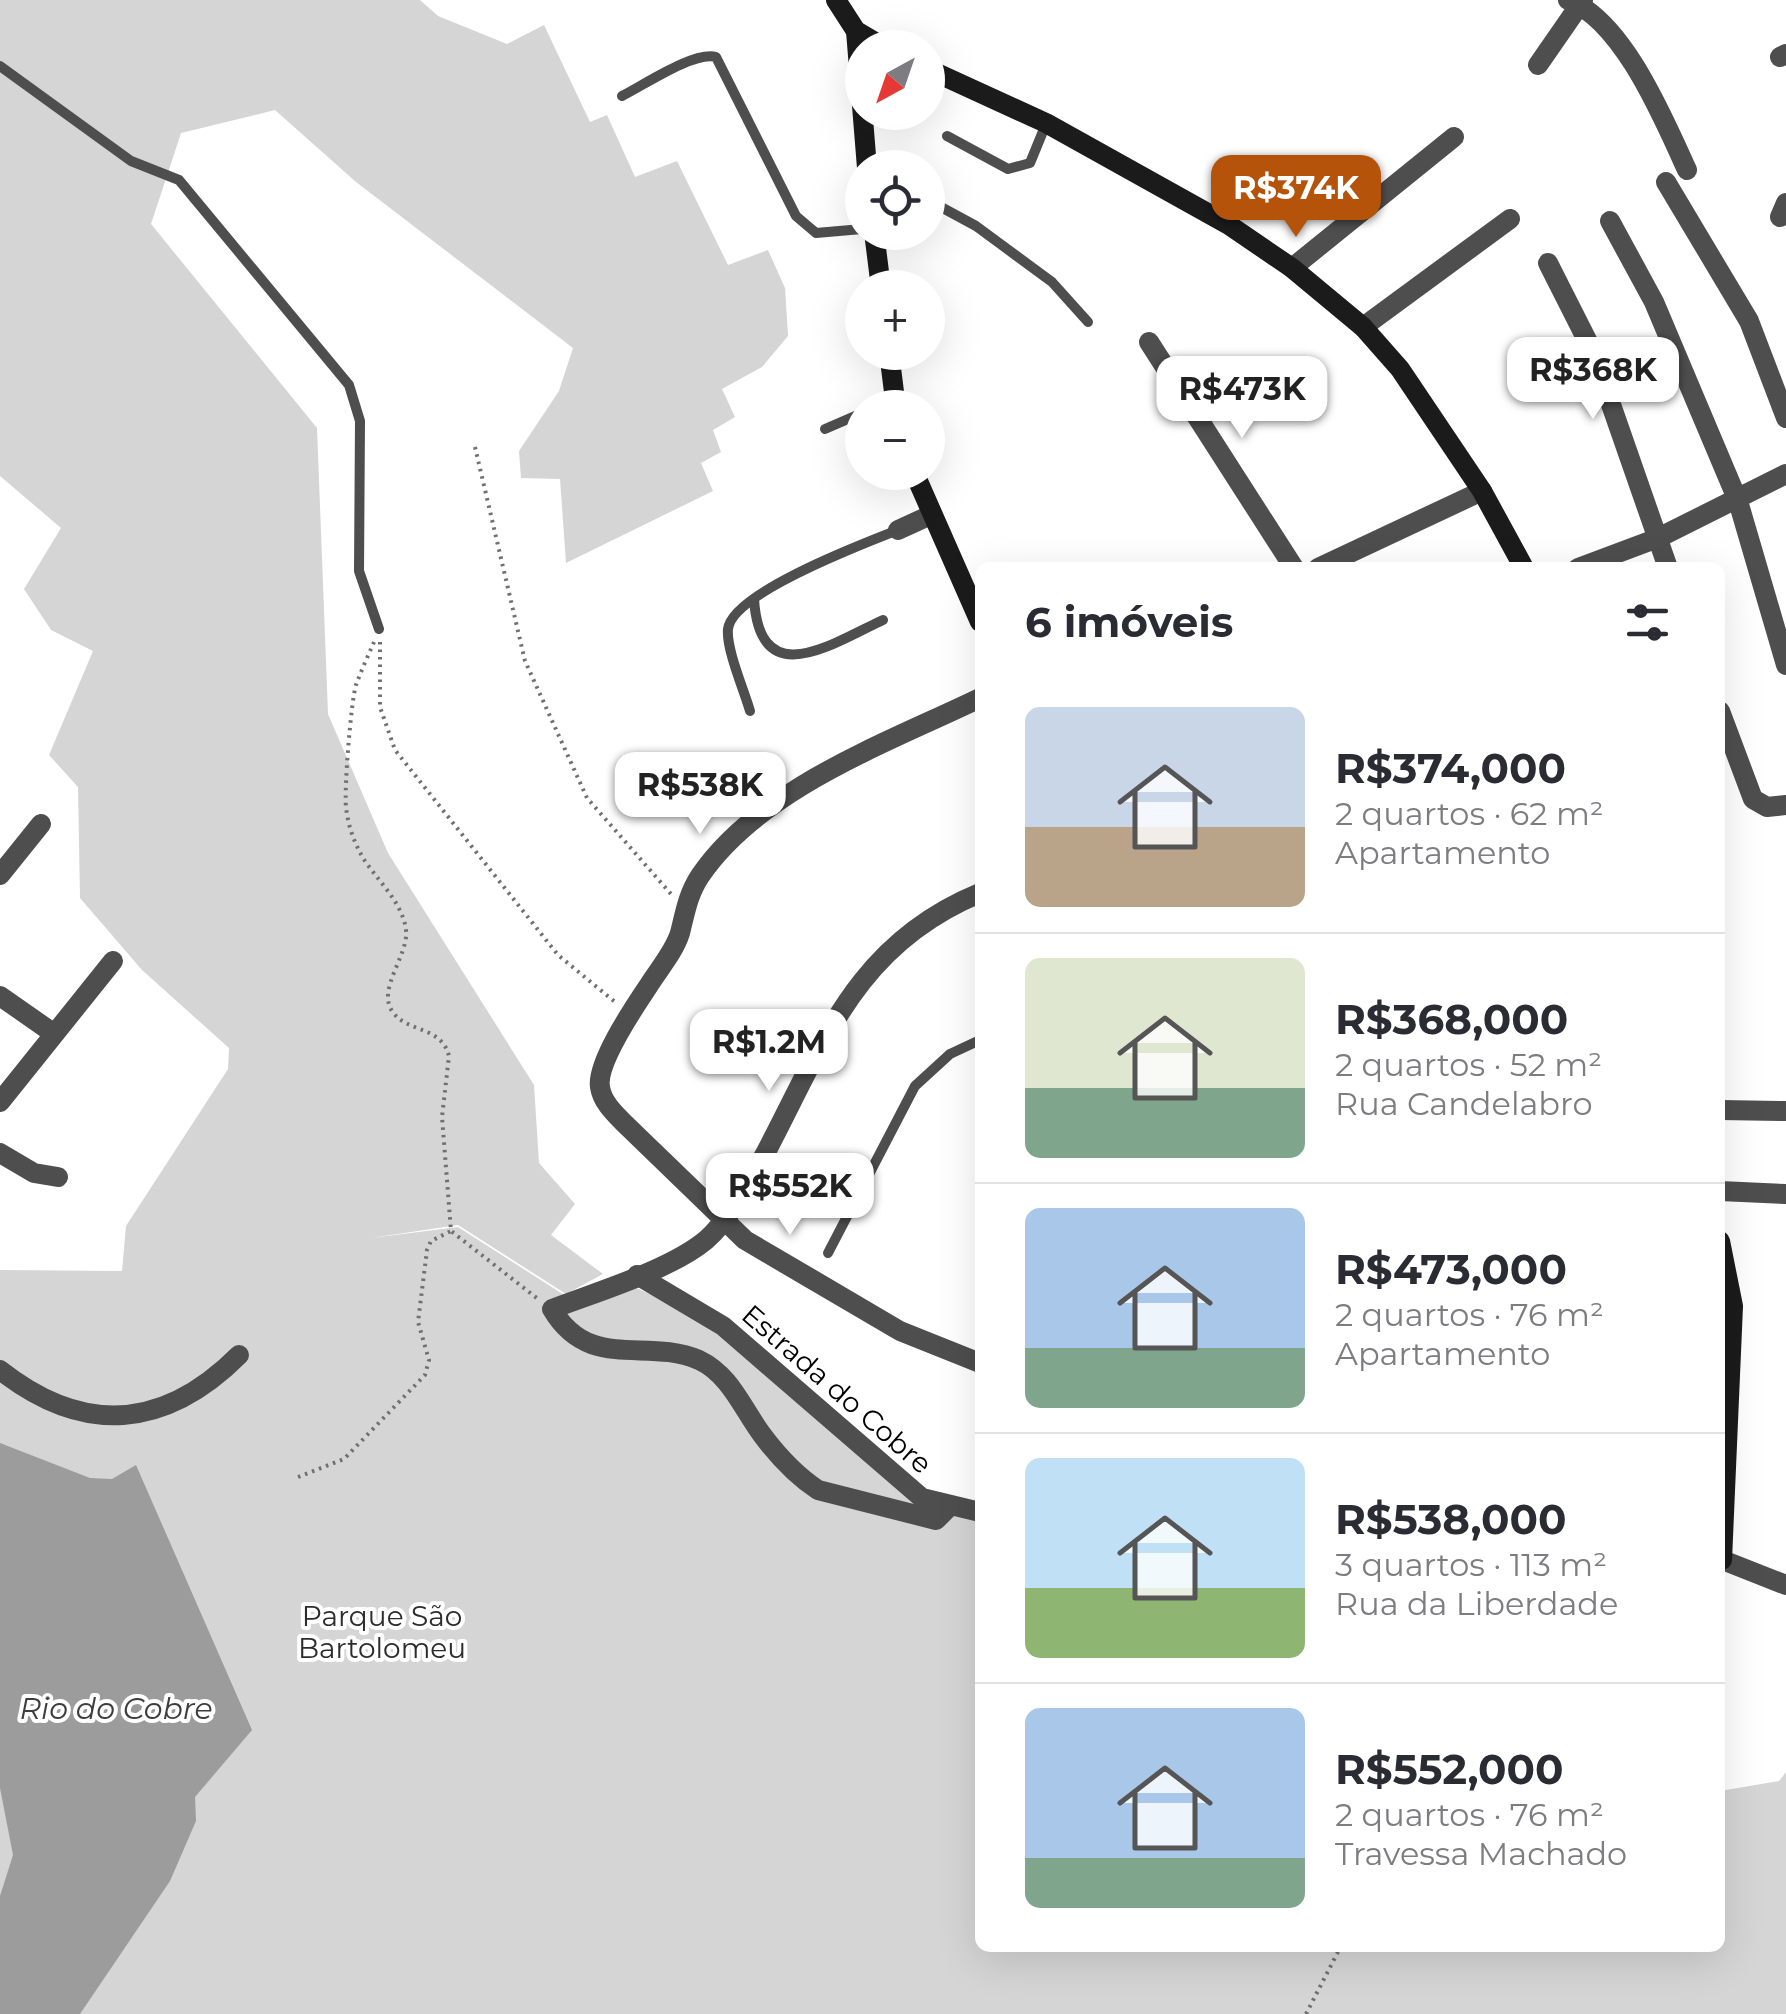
<!DOCTYPE html>
<html lang="pt">
<head>
<meta charset="utf-8">
<style>
	body { margin:0; font-family:Montserrat,sans-serif; background:#f2f2f3; color:#2b2b33; height:100vh; display:flex; flex-direction:column; font-size:38px; white-space:nowrap }
	* { box-sizing:border-box; margin:0 }
	p { font-size:32px; color:#7c7c81 }
	.icon { flex:none; width:55px; height:55px; fill:none; stroke:currentColor; stroke-width:2; stroke-linecap:round; stroke-linejoin:round }
	.map { position:relative; flex:1; overflow:hidden }
	.details { position:absolute; left:975px; top:562px; width:750px; height:1390px; display:flex; flex-direction:column; background:#fff; border-radius:15px; box-shadow:0 10px 40px #0002 }
	.details>* { flex:none }
	.needle { width:65px; rotate:220deg }
	.buttons { position:absolute; left:845px; top:30px; display:grid; gap:20px }
	.buttons a { display:grid; place-items:center; width:100px; height:100px; border-radius:50%; background:#fff; box-shadow:0 10px 40px #0002; font-size:50px }
	.price { position:absolute; translate:-50% -85px; padding:0 22px; border-radius:20px; background:#fff; color:#222; font-size:32px; line-height:65px; filter:drop-shadow(0 2px 5px #0008) }
	.price::after { content:''; position:absolute; left:50%; top:60px; width:30px; height:22px; margin-left:-15px; background:inherit; clip-path:polygon(0 0,100% 0,50% 100%) }
	.price.current { background:#b45309; color:#fff }
	ul { padding:0; list-style:none }
	li { display:flex; align-items:center; gap:30px; height:250px; padding:0 50px }
	li+li { border-top:2px solid #e1e1e2 }
	li span { display:grid; place-items:center; flex:none; width:280px; height:200px; border-radius:15px; color:#555 }
	li>.icon { margin-inline-start:auto }
	span .icon { width:120px; height:120px; fill:#fffc; stroke-width:1 }
	li b { font-size:42px }
	h2 { display:flex; justify-content:space-between; align-items:center; height:120px; padding:0 50px; font-size:42px }
	.map>svg:first-child { display:block }
	.green { fill:#d5d5d5 }
	.water { fill:#9c9c9c }
	.lines { fill:none; stroke-linecap:round; stroke-linejoin:round }
	.path { stroke:#707070; stroke-width:4; stroke-dasharray:2.5 5; stroke-linecap:butt }
	.lane { stroke:#4e4e4e; stroke-width:10 }
	.street { stroke:#4e4e4e; stroke-width:20 }
	.secondary { stroke:#1b1b1b; stroke-width:20 }
	.labels { text-anchor:middle; stroke-width:8; stroke-linejoin:round; paint-order:stroke }
	.street-label { font-size:28px; fill:#000; stroke:#fff }
	.park-label { font-size:28px; fill:#2c2c2c; stroke:#fff }
	.water-label { font-size:30px; font-style:italic; fill:#3d3d3d; stroke:#fff }
</style>
</head>
<body>
<div class="map">
<svg width="1786" height="2014" viewBox="0 0 1786 2014">
	<rect width="100%" height="100%" fill="#fff"/>
	<polygon class="green" points="0,0 420,0 438,16 507,44 544,25 590,122 607,115 635,177 677,161 728,265 768,250 785,288 788,336 762,367 722,389 735,417 713,430 721,452 701,463 713,491 566,563 560,479 521,478 519,451 559,391 573,348 356,182 275,110 181,133 151,224 317,428 328,714 388,853 534,1085 539,1163 575,1204 551,1235 603,1274 566,1294 458,1225 371,1238 458,1227 583,1307 630,1285 708,1321 924,1506 980,1518 980,1948 1720,1948 1720,1791 1779,1781 1786,1772 1786,2014 0,2014 0,1270 122,1271 126,1226 228,1069 229,1048 142,970 80,898 78,787 49,755 93,651 51,630 24,589 61,528 0,476"/>
	<polygon class="water" points="0,1443 90,1478 112,1479 136,1465 252,1730 195,1797 196,1821 170,1881 80,2014 0,2014 0,1896 13,1855 0,1788"/>
	<g class="lines">
		<g class="path">
			<polyline points="475,447 525,661 587,798 671,894"/>
			<path d="M374,642C368,656 361,671 356,685C351,701 344,790 346,807C348,826 354,842 363,858C377,880 403,903 406,930C409,955 377,988 392,1011C406,1033 441,1025 449,1056L442,1117L451,1231L538,1299"/>
			<polyline points="380,642 380,707 395,750 558,955 615,1002"/>
			<polyline points="298,1477 344,1459 425,1375 429,1360 418,1322 427,1250 431,1241 451,1231"/>
			<polyline points="1306,2014 1340,1948"/>
		</g>
		<g class="lane">
			<polyline points="0,66 131,161 179,180 349,385 360,421 359,571 379,629"/>
			<path d="M622,96C644,85 694,51 716,57L796,216L816,233L862,229"/>
			<polyline points="947,136 1008,169 1030,163 1046,124"/>
			<polyline points="928,200 976,226 1052,282 1088,322"/>
			<polyline points="874,408 894,399"/>
			<polyline points="825,429 862,413"/>
			<path d="M754,599C760,694 833,643 883,620"/>
			<path d="M750,711C744,690 726,649 728,629C732,593 865,543 898,530"/>
			<polyline points="828,1253 915,1086 950,1054 980,1040"/>
		</g>
		<g class="street">
			<path d="M1568,0C1623,20 1664,120 1687,170"/>
			<polyline points="1780,57 1786,54"/>
			<polyline points="1538,65 1583,0"/>
			<polyline points="1666,182 1749,321 1786,418"/>
			<polyline points="1780,217 1786,203"/>
			<polyline points="1610,221 1654,302 1738,501 1786,665"/>
			<polyline points="1548,263 1592,350 1668,568"/>
			<polyline points="1292,268 1454,137"/>
			<polyline points="1363,327 1510,219"/>
			<polyline points="1149,342 1294,568"/>
			<polyline points="898,530 931,515"/>
			<polyline points="1318,568 1482,491"/>
			<polyline points="1578,568 1658,538 1786,474"/>
			<path d="M980,698C887,743 760,788 700,876C688,894 685,913 680,933C674,952 659,969 649,985C635,1006 596,1063 600,1087C602,1102 615,1114 625,1124L745,1240L900,1331L980,1363"/>
			<polyline points="1720,711 1753,799 1767,807 1786,805"/>
			<polyline points="0,875 41,824"/>
			<polyline points="0,996 53,1033"/>
			<polyline points="0,1102 113,961"/>
			<polyline points="1720,1110 1786,1111"/>
			<polyline points="0,1153 34,1173 58,1177"/>
			<polyline points="1720,1191 1786,1194"/>
			<polyline points="637,1275 723,1326 922,1498 980,1512"/>
			<path d="M0,1370C84,1436 165,1429 239,1355"/>
			<path d="M949,1507L936,1520L818,1490C797,1476 778,1456 763,1436C743,1410 731,1375 699,1360C646,1337 589,1372 552,1309C596,1292 670,1270 706,1240C731,1218 750,1181 766,1152C824,1042 856,944 980,893"/>
			<polyline points="1720,1559 1786,1585"/>
		</g>
		<g class="secondary">
			<polyline points="836,0 856,31 885,48"/>
			<polyline points="856,31 867,168"/>
			<polyline points="928,69 1046,123 1229,225 1292,268 1363,327 1400,369 1482,491 1524,568"/>
			<polyline points="874,232 881,288"/>
			<polyline points="889,352 896,408"/>
			<polyline points="914,472 980,622"/>
			<polyline points="1720,1241 1733,1306 1722,1560"/>
		</g>
	</g>
	<g class="labels">
		<g class="street-label">
			<text transform="translate(837 1389) rotate(41)" y="10">Estrada do Cobre</text>
		</g>
		<g class="park-label">
			<text x="382" y="1626">Parque São<tspan x="382" dy="32">Bartolomeu</tspan></text>
		</g>
		<g class="water-label">
			<text x="116" y="1719">Rio do Cobre</text>
		</g>
	</g>
</svg>
<div class="buttons">
<a><svg class="needle" viewBox="-14 -14 28 28"><path d="M0-13l5 13h-10z" fill="#e53935"/><path d="M0 13l5-13h-10z" fill="#7c7c81"/></svg></a>
<a><svg class="icon" aria-label="locate" viewBox="0 0 24 24"><circle cx="12" cy="12" r="6"/><path d="M12 2v4M12 18v4M2 12h4M18 12h4"/></svg></a>
<a>+</a>
<a>−</a>
</div>
<b class="price current" style="left:1296px;top:240px">R$374K</b>
<b class="price" style="left:1593px;top:422px">R$368K</b>
<b class="price" style="left:1242px;top:441px">R$473K</b>
<b class="price" style="left:700px;top:837px">R$538K</b>
<b class="price" style="left:769px;top:1094px">R$1.2M</b>
<b class="price" style="left:790px;top:1238px">R$552K</b>
<section class="details">
<h2>6 imóveis<svg class="icon" aria-label="filters" viewBox="0 0 24 24"><path d="M4 7h16M4 17h16"/><circle cx="9" cy="7" r="2"/><circle cx="15" cy="17" r="2"/></svg></h2>
<ul>
<li><span style="background:linear-gradient(#c9d6e8 60%,#b9a48a 0)"><svg class="icon" aria-label="home" viewBox="0 0 24 24"><path d="M3 11l9-7 9 7M6 9v11h12V9"/></svg></span><div><b>R$374,000</b><p>2 quartos · 62 m²</p><p>Apartamento</p></div></li>
<li><span style="background:linear-gradient(#dfe7d0 65%,#7fa58c 0)"><svg class="icon" aria-label="home" viewBox="0 0 24 24"><path d="M3 11l9-7 9 7M6 9v11h12V9"/></svg></span><div><b>R$368,000</b><p>2 quartos · 52 m²</p><p>Rua Candelabro</p></div></li>
<li><span style="background:linear-gradient(#a9c7e8 70%,#7fa58c 0)"><svg class="icon" aria-label="home" viewBox="0 0 24 24"><path d="M3 11l9-7 9 7M6 9v11h12V9"/></svg></span><div><b>R$473,000</b><p>2 quartos · 76 m²</p><p>Apartamento</p></div></li>
<li><span style="background:linear-gradient(#bfe0f5 65%,#8fb573 0)"><svg class="icon" aria-label="home" viewBox="0 0 24 24"><path d="M3 11l9-7 9 7M6 9v11h12V9"/></svg></span><div><b>R$538,000</b><p>3 quartos · 113 m²</p><p>Rua da Liberdade</p></div></li>
<li><span style="background:linear-gradient(#a9c7e8 75%,#7fa58c 0)"><svg class="icon" aria-label="home" viewBox="0 0 24 24"><path d="M3 11l9-7 9 7M6 9v11h12V9"/></svg></span><div><b>R$552,000</b><p>2 quartos · 76 m²</p><p>Travessa Machado</p></div></li>
</ul>
</section>
</div>
</body>
</html>
